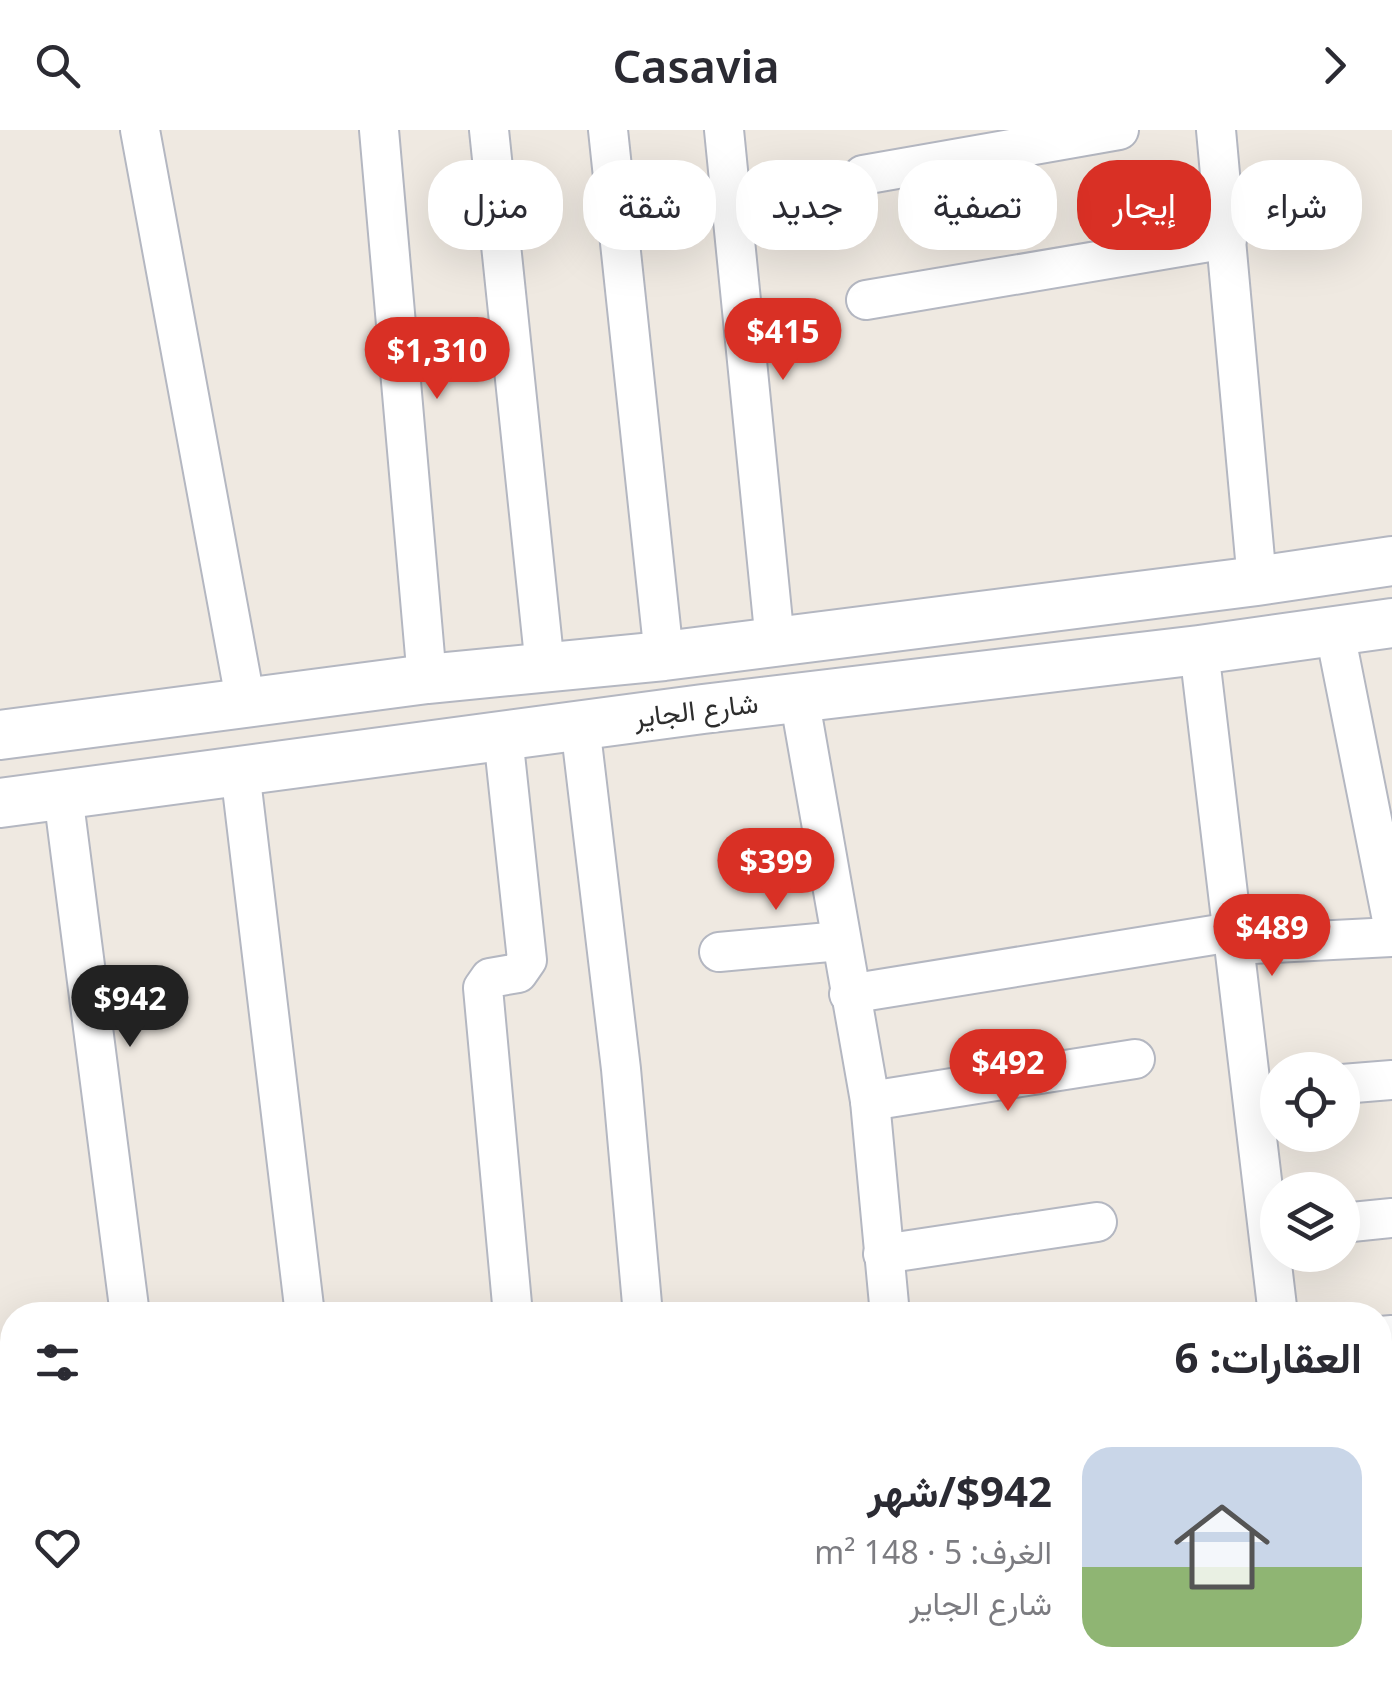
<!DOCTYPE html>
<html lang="ar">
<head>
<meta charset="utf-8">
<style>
	body { margin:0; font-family:"Noto Sans",Vazirmatn,sans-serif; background:#f2f2f3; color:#2b2b33; direction:rtl; height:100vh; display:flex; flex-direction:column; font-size:38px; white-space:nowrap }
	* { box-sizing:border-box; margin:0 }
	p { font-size:32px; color:#7c7c81 }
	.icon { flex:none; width:55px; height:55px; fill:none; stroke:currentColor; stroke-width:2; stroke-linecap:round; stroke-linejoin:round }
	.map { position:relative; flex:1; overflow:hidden; direction:ltr }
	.sheet { position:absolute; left:0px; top:1172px; width:1392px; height:392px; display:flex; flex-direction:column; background:#fff; border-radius:40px 40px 0 0; box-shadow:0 10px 40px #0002; direction:rtl }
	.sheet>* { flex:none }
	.banner { position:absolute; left:30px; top:30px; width:1332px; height:90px; direction:rtl; display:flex; gap:20px }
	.buttons { position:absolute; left:1260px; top:922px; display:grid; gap:20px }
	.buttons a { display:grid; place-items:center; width:100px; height:100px; border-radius:50%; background:#fff; box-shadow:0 10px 40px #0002; font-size:50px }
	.price { position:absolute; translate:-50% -85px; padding:0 22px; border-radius:35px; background:#d93025; color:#fff; font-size:32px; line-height:65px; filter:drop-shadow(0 2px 5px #0008) }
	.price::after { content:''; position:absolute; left:50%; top:60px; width:30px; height:22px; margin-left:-15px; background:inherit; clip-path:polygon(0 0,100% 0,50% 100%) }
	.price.selected { background:#222; color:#fff }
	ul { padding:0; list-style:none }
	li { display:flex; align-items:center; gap:30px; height:250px; padding:0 30px }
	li+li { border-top:2px solid #e1e1e2 }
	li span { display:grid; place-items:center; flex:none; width:280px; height:200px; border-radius:30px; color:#555 }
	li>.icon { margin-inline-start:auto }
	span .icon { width:120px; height:120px; fill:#fffc; stroke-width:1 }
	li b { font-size:42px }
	h2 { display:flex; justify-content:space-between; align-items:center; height:120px; padding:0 30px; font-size:42px }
	.tag { padding:0 35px; border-radius:40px; background:#fff; box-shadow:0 10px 40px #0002; font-size:35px; line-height:90px }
	.tag.selected { background:#d93025; color:#fff }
	header { display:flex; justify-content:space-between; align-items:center; height:130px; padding:0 30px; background:#fff; font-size:45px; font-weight:600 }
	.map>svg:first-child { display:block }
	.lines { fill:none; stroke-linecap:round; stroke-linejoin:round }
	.minor-casing { stroke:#b4b7c1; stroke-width:42 }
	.tertiary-casing { stroke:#b4b7c1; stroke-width:52 }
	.minor { stroke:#fff; stroke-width:38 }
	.tertiary { stroke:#fff; stroke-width:48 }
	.labels { text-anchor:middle; stroke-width:9; stroke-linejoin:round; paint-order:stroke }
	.street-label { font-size:28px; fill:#2e2e2e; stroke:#fff }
</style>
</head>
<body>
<header><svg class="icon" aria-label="forward" viewBox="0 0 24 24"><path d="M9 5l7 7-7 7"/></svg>Casavia<svg class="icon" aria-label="search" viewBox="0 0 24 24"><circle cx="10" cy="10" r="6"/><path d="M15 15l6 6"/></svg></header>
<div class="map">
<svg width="1392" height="1564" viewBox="0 0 1392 1564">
	<rect width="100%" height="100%" fill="#efe9e1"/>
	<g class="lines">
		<g class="minor-casing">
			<g id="minor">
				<polyline points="140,0 246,574"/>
				<polyline points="379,0 427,549"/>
				<polyline points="489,0 545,537"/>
				<polyline points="608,0 664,526"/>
				<polyline points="724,0 775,512"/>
				<polyline points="1216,0 1257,451"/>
				<polyline points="863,45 1119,0"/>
				<polyline points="866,170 1227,109"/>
				<polyline points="1335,503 1392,790"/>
				<polyline points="1199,520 1278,1185"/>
				<polyline points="799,567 870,971 890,1185"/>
				<polyline points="580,595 621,939 643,1185"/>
				<polyline points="503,606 527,830 518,843 490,848 483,858 513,1185"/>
				<polyline points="240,641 305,1185"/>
				<polyline points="63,665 130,1185"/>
				<polyline points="1234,815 1392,807"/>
				<polyline points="719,822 840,811"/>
				<polyline points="849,864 1232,802"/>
				<polyline points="1342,954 1392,950"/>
				<polyline points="870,971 1135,929"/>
				<polyline points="1342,1093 1392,1088"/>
				<polyline points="883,1124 1097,1092"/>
				<polyline points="1380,1206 1392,1205"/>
				<polyline points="1380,1326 1392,1324"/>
				<polyline points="1380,1470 1392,1469"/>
				<polyline points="178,1552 179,1564"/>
				<polyline points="548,1552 548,1554"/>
				<polyline points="674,1552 675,1564"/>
				<polyline points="960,1552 962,1564"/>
				<polyline points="1322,1552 1323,1564"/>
				<polyline points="0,1562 0,1564"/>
			</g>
		</g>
		<g class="tertiary-casing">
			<g id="tertiary">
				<polyline points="0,605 427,549 664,526 1257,451 1392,431"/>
				<polyline points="0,673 703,579 1199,520 1392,493"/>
			</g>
		</g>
		<use href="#minor" class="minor"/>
		<use href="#tertiary" class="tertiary"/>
	</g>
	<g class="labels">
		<g class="street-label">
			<text transform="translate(696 580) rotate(-7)" y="10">شارع الجاير</text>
		</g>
	</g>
</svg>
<div class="buttons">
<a><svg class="icon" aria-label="locate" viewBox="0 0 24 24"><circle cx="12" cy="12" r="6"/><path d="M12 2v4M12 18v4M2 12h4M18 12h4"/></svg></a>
<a><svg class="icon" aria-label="layers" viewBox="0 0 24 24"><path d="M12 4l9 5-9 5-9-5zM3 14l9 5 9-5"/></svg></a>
</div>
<b class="price" style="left:783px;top:253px">$415</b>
<b class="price" style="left:437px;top:272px">$1,310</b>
<b class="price" style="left:776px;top:783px">$399</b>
<b class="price" style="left:1272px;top:849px">$489</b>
<b class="price selected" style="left:130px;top:920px">$942</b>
<b class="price" style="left:1008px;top:984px">$492</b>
<div class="banner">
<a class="tag">شراء</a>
<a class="tag selected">إيجار</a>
<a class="tag">تصفية</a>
<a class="tag">جديد</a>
<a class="tag">شقة</a>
<a class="tag">منزل</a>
</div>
<section class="sheet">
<h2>العقارات: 6<svg class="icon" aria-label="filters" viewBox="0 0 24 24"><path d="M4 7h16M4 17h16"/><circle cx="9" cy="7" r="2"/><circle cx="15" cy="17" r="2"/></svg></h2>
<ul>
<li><span style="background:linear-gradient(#c9d6e8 60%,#8fb573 0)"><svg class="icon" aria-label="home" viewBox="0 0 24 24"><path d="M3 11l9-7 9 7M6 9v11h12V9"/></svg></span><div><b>$942/شهر</b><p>الغرف: 5 · 148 m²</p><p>شارع الجاير</p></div><svg class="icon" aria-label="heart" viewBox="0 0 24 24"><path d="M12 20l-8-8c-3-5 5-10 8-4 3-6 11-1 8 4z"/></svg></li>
</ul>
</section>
</div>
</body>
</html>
